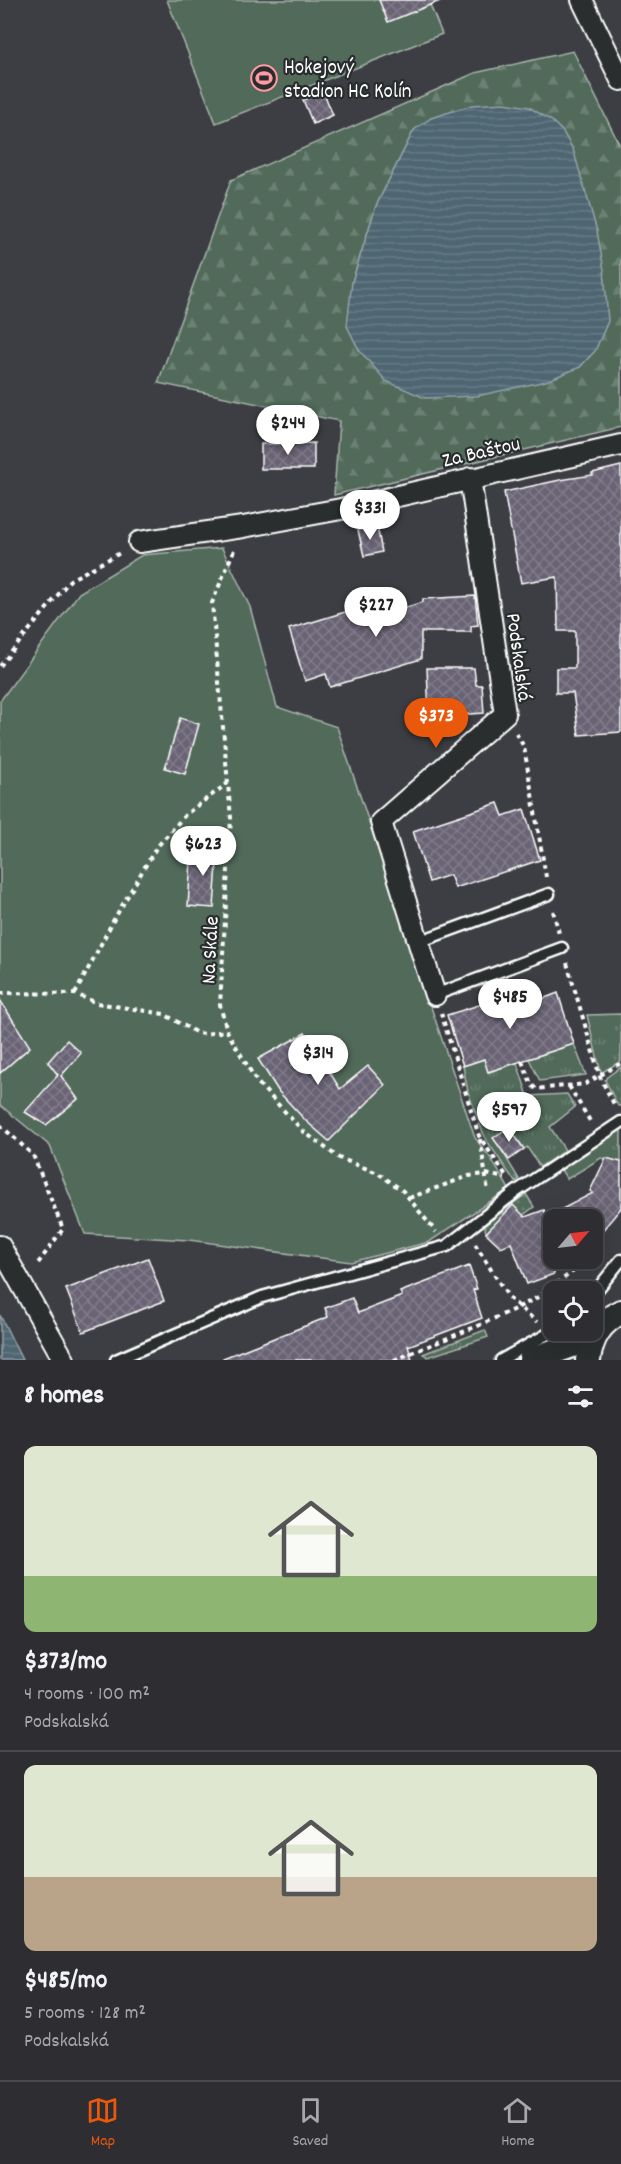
<!DOCTYPE html>
<html lang="en">
<head>
<meta charset="utf-8">
<style>
	body { margin:0; font-family:Dekko,sans-serif; background:#36363a; color:#f1f3f6; height:100vh; display:flex; flex-direction:column; font-size:22px; white-space:nowrap }
	* { box-sizing:border-box; margin:0 }
	p { font-size:20px; color:#a7a8ac }
	.icon { flex:none; width:33px; height:33px; fill:none; stroke:currentColor; stroke-width:2; stroke-linecap:round; stroke-linejoin:round }
	.map { position:relative; height:1360px; overflow:hidden }
	.sheet { display:flex; flex-direction:column; background:#2e2e32; flex:1 }
	.sheet>* { flex:none }
	.needle { width:39px; rotate:62deg }
	.buttons { position:absolute; left:543px; top:1209px; display:grid; gap:12px }
	.buttons a { display:grid; place-items:center; width:60px; height:60px; border-radius:12px; background:#2e2e32; box-shadow:0 6px 24px #0002,0 0 0 2px #494a4d; font-size:30px }
	.price { position:absolute; translate:-50% -51px; padding:0 14px; border-radius:21px; background:#fff; color:#222; font-size:20px; line-height:39px; filter:drop-shadow(0 2px 3px #0008) }
	.price::after { content:''; position:absolute; left:50%; top:36px; width:18px; height:14px; margin-left:-9px; background:inherit; clip-path:polygon(0 0,100% 0,50% 100%) }
	.price.active { background:#ea580c; color:#fff }
	ul { padding:0; list-style:none }
	li { display:grid; align-content:center; gap:12px; height:318px; padding:0 24px }
	li+li { border-top:2px solid #494a4d }
	li span { display:grid; place-items:center; height:186px; border-radius:12px; color:#555 }
	li>.icon { margin-inline-start:auto }
	span .icon { width:108px; height:108px; fill:#fffc; stroke-width:1 }
	li b { font-size:26px }
	h2 { display:flex; justify-content:space-between; align-items:center; height:72px; padding:0 24px; font-size:26px }
	.dock { display:flex; justify-content:space-around; align-items:center; height:84px; border-top:2px solid #494a4d; background:#2e2e32; font-size:16px; color:#a7a8ac }
	.dock a { display:grid; justify-items:center; gap:3px }
	.dock .active { color:#ea580c }
	.map>svg:first-child { display:block }
	.grass { fill:url(#grass-tufts); stroke:#a8b5ac; stroke-width:1.5 }
	.forest { fill:url(#forest-firs); stroke:#a8b5ac; stroke-width:1.5; fill-rule:evenodd }
	.park { fill:#516b5a; stroke:#a8b5ac; stroke-width:1.5 }
	.garden { fill:url(#garden-dots); stroke:#a8b5ac; stroke-width:1.5 }
	.water { fill:url(#water-rules); stroke:#94a3aa; stroke-width:1.5 }
	.building { fill:url(#building-cross-hatch); stroke:#fff; stroke-width:1.5 }
	.lines { fill:none; stroke-linecap:round; stroke-linejoin:round }
	.service-casing { stroke:#fff; stroke-width:15 }
	.minor-casing { stroke:#fff; stroke-width:24 }
	.tertiary-casing { stroke:#fff; stroke-width:28 }
	.path { stroke:#fff; stroke-width:4; stroke-dasharray:4.5 4.5; stroke-linecap:butt }
	.service { stroke:#2a2d2e; stroke-width:10 }
	.minor { stroke:#2a2d2e; stroke-width:20 }
	.tertiary { stroke:#2a2d2e; stroke-width:24 }
	.labels { text-anchor:middle; stroke-width:4.5; stroke-linejoin:round; paint-order:stroke }
	.poi-label { font-size:21px; fill:#fff; stroke:#2a2d2e; text-anchor:start }
	.street-label { font-size:21px; fill:#fff; stroke:#2a2d2e }
</style>
</head>
<body>
<div class="map">
<svg width="621" height="1360" viewBox="0 0 621 1360">
	<defs>
		<pattern id="grass-tufts" width="24" height="20" patternUnits="userSpaceOnUse" patternTransform="scale(1.5)"><rect width="24" height="20" fill="#516b5a"/><path d="M3 7l-1-3M5 7V3M7 7l1-3M15 17l-1-3M17 17v-4M19 17l1-3" fill="none" stroke="#6b8173"/></pattern>
		<pattern id="forest-firs" width="22" height="20" patternUnits="userSpaceOnUse" patternTransform="scale(1.5)"><rect width="22" height="20" fill="#516b5a"/><path d="M5 1l3.5 6h-7zM16 11l3.5 6h-7z" fill="#6b8173"/></pattern>
		<pattern id="garden-dots" width="8" height="8" patternUnits="userSpaceOnUse" patternTransform="scale(1.5)"><rect width="8" height="8" fill="#516b5a"/><path d="M2 2h.1M6 6h.1" fill="none" stroke="#6b8173" stroke-width="1.8" stroke-linecap="round"/></pattern>
		<pattern id="water-rules" width="6" height="5" patternUnits="userSpaceOnUse" patternTransform="scale(1.5)"><rect width="6" height="5" fill="#4d6672"/><path d="M0 2.5h6" fill="none" stroke="#687d87"/></pattern>
		<pattern id="building-cross-hatch" width="8" height="8" patternUnits="userSpaceOnUse" patternTransform="scale(1.5)"><rect width="8" height="8" fill="#6a6475"/><path d="M0 0l8 8M0 8l8-8" fill="none" stroke="#807b8a"/></pattern>
	</defs>
	<rect width="100%" height="100%" fill="#3d3e43"/>
	<filter id="ink" filterUnits="userSpaceOnUse"><feTurbulence type="fractalNoise" baseFrequency=".0167" numOctaves="2"/><feDisplacementMap in="SourceGraphic" scale="12" xChannelSelector="R" yChannelSelector="G"/><feConvolveMatrix kernelMatrix="1 2 1 2 8 2 1 2 1" color-interpolation-filters="sRGB"/></filter>
	<g filter="url(#ink)">
		<g class="grass">
			<polygon points="621,1014 621,1061 601,1073 587,1015"/>
			<polygon points="574,1044 586,1075 540,1081 529,1059"/>
			<polygon points="484,1059 489,1072 517,1063 528,1096 567,1094 575,1107 550,1127 565,1150 540,1167 527,1147 524,1149 509,1128 494,1138 519,1179 515,1182 485,1138 468,1092 463,1066"/>
			<polygon points="621,1067 621,1106 618,1106 605,1080 607,1077"/>
			<polygon points="621,1129 621,1162 601,1158 567,1179 561,1170"/>
			<polygon points="485,1330 488,1337 428,1357 423,1354"/>
		</g>
		<path class="forest" d="M573,51L621,148V427L334,495L339,421L158,383L231,180L475,73ZM414,130L352,282L376,206Z"/>
		<g class="park">
			<polygon points="167,0 428,0 442,34 216,123"/>
			<polygon points="222,548 250,607 277,707 337,727 475,1138 492,1160 509,1189 429,1242 351,1262 189,1240 85,1234 50,1146 0,1105 0,701 79,593 142,555"/>
		</g>
		<polygon class="garden" points="526,1194 534,1207 523,1215 486,1233 485,1228 486,1224"/>
		<g class="water">
			<polygon points="504,103 529,107 552,121 563,132 573,149 597,231 604,270 608,321 595,351 580,367 546,381 477,396 425,398 386,381 359,350 347,326 352,282 376,206 414,130 431,118 472,105"/>
			<polygon points="0,1315 22,1360 0,1360"/>
		</g>
		<g class="building">
			<polygon points="379,0 440,0 440,1 388,22"/>
			<polygon points="323,91 333,115 313,124 303,100"/>
			<polygon points="314,443 314,469 261,469 261,444"/>
			<polygon points="621,466 621,732 579,735 573,693 556,693 556,668 575,668 575,631 558,631 557,577 521,583 504,492 560,480 593,475 592,473"/>
			<polygon points="377,526 382,552 364,556 358,530"/>
			<polygon points="475,596 478,625 471,626 471,632 421,632 421,659 330,687 326,674 305,681 289,629 375,603 379,616 423,602 423,599"/>
			<polygon points="427,668 474,668 476,685 482,685 484,713 429,717"/>
			<polygon points="180,718 199,724 185,774 165,768"/>
			<polygon points="498,803 503,816 524,809 540,860 455,888 450,875 429,882 413,831"/>
			<polygon points="192,846 218,848 214,908 188,906"/>
			<polygon points="533,988 537,1001 558,993 574,1044 488,1072 484,1059 463,1066 447,1015"/>
			<polygon points="0,1000 30,1047 0,1073"/>
			<polygon points="305,1033 340,1089 368,1066 385,1085 329,1141 306,1121 279,1092 258,1059"/>
			<polygon points="67,1040 81,1053 61,1076 78,1099 46,1125 25,1112 58,1075 48,1062"/>
			<polygon points="509,1127 524,1149 509,1160 493,1138"/>
			<polygon points="606,1158 621,1162 621,1208 592,1243 592,1220 554,1220 554,1274 527,1284 511,1243 501,1247 486,1233 513,1205 525,1217 544,1210 547,1217 593,1193 590,1191"/>
			<polygon points="148,1258 164,1301 83,1332 66,1289"/>
			<polygon points="469,1266 477,1289 473,1290 482,1318 408,1346 412,1360 223,1360 223,1358 328,1317 325,1308 352,1298 358,1313 402,1296 400,1292"/>
		</g>
		<g class="lines">
			<g class="service-casing">
				<g id="service">
					<polyline points="418,942 549,894"/>
					<polyline points="435,995 562,948"/>
					<polyline points="592,1296 621,1260"/>
					<polyline points="116,1360 262,1297 447,1246 517,1191 621,1122"/>
					<polyline points="501,1360 555,1330"/>
				</g>
			</g>
			<g class="minor-casing">
				<g id="minor">
					<polyline points="582,0 621,80"/>
					<polyline points="139,542 243,527 341,509 621,445"/>
					<polyline points="435,995 381,822 505,714 470,478"/>
					<polyline points="0,1246 64,1360"/>
				</g>
			</g>
			<g class="tertiary-casing">
				<g id="tertiary">
					<polyline points="531,1360 583,1341 606,1321"/>
					<path d="M588,1360C591,1338 600,1322 621,1312"/>
				</g>
			</g>
			<g class="path">
				<polyline points="234,550 212,603 231,818 220,1005 227,1031 257,1082 303,1131 339,1158 378,1173 403,1191 436,1232"/>
				<polyline points="0,666 70,580 120,553"/>
				<polyline points="516,733 524,747 546,877"/>
				<polyline points="553,911 559,933"/>
				<polyline points="567,963 600,1077 615,1106"/>
				<polyline points="0,993 75,994 97,1003 164,1014 197,1033 204,1034 227,1031"/>
				<polyline points="75,994 113,921 156,848 186,814 228,783"/>
				<polyline points="441,1013 479,1136 507,1177"/>
				<polyline points="522,1061 531,1084 536,1089 585,1084 621,1063"/>
				<polyline points="569,1086 590,1121"/>
				<polyline points="0,1125 33,1155 63,1229 36,1266"/>
				<polyline points="480,1139 488,1191"/>
				<polyline points="409,1198 469,1176 486,1174 505,1178"/>
				<polyline points="475,1244 509,1298 537,1322"/>
				<polyline points="592,1257 600,1252 604,1255"/>
				<polyline points="394,1360 480,1325 519,1307 540,1296 591,1258"/>
			</g>
			<use href="#service" class="service"/>
			<use href="#minor" class="minor"/>
			<use href="#tertiary" class="tertiary"/>
		</g>
	</g>
	<defs>
		<g id="stadium-ring" transform="scale(1.35)"><circle r="9.5" fill="#2a2d2e" stroke="#ff9aa2" stroke-width="1.5"/><path d="M0-5a6.5 5 0 1 0 0 10a6.5 5 0 1 0 0-10ZM-3.5-1.8h7v3.6h-7Z" fill="#ff9aa2"/></g>
	</defs>
	<g fill-rule="evenodd">
		<use href="#stadium-ring" x="264" y="78"/>
	</g>
	<g class="labels">
		<g class="poi-label">
			<text x="284" y="73">Hokejový<tspan x="284" dy="24">stadion HC Kolín</tspan></text>
		</g>
		<g class="street-label">
			<text transform="translate(481 451) rotate(-13)" y="7">Za Baštou</text>
			<text transform="translate(520 657) rotate(82)" y="7">Podskalská</text>
			<text transform="translate(209 950) rotate(-87)" y="7">Na Skále</text>
		</g>
	</g>
</svg>
<div class="buttons">
<a><svg class="needle" viewBox="-14 -14 28 28"><path d="M0-13l5 13h-10z" fill="#e53935"/><path d="M0 13l5-13h-10z" fill="#a7a8ac"/></svg></a>
<a><svg class="icon" aria-label="locate" viewBox="0 0 24 24"><circle cx="12" cy="12" r="6"/><path d="M12 2v4M12 18v4M2 12h4M18 12h4"/></svg></a>
</div>
<b class="price" style="left:288px;top:456px">$244</b>
<b class="price" style="left:370px;top:541px">$331</b>
<b class="price" style="left:376px;top:638px">$227</b>
<b class="price active" style="left:436px;top:749px">$373</b>
<b class="price" style="left:203px;top:877px">$623</b>
<b class="price" style="left:510px;top:1030px">$485</b>
<b class="price" style="left:318px;top:1086px">$314</b>
<b class="price" style="left:509px;top:1143px">$597</b>
</div>
<section class="sheet">
<h2>8 homes<svg class="icon" aria-label="filters" viewBox="0 0 24 24"><path d="M4 7h16M4 17h16"/><circle cx="9" cy="7" r="2"/><circle cx="15" cy="17" r="2"/></svg></h2>
<ul>
<li><span style="background:linear-gradient(#dfe7d0 70%,#8fb573 0)"><svg class="icon" aria-label="home" viewBox="0 0 24 24"><path d="M3 11l9-7 9 7M6 9v11h12V9"/></svg></span><div><b>$373/mo</b><p>4 rooms · 100 m²</p><p>Podskalská</p></div></li>
<li><span style="background:linear-gradient(#dfe7d0 60%,#b9a48a 0)"><svg class="icon" aria-label="home" viewBox="0 0 24 24"><path d="M3 11l9-7 9 7M6 9v11h12V9"/></svg></span><div><b>$485/mo</b><p>5 rooms · 128 m²</p><p>Podskalská</p></div></li>
</ul>
</section>
<nav class="dock">
<a class="active"><svg class="icon" aria-label="map" viewBox="0 0 24 24"><path d="M3 6l6-2 6 2 6-2v14l-6 2-6-2-6 2zM9 4v14M15 6v14"/></svg>Map</a>
<a><svg class="icon" aria-label="saved" viewBox="0 0 24 24"><path d="M7 4h10v16l-5-4-5 4z"/></svg>Saved</a>
<a><svg class="icon" aria-label="home" viewBox="0 0 24 24"><path d="M3 11l9-7 9 7M6 9v11h12V9"/></svg>Home</a>
</nav>
</body>
</html>
